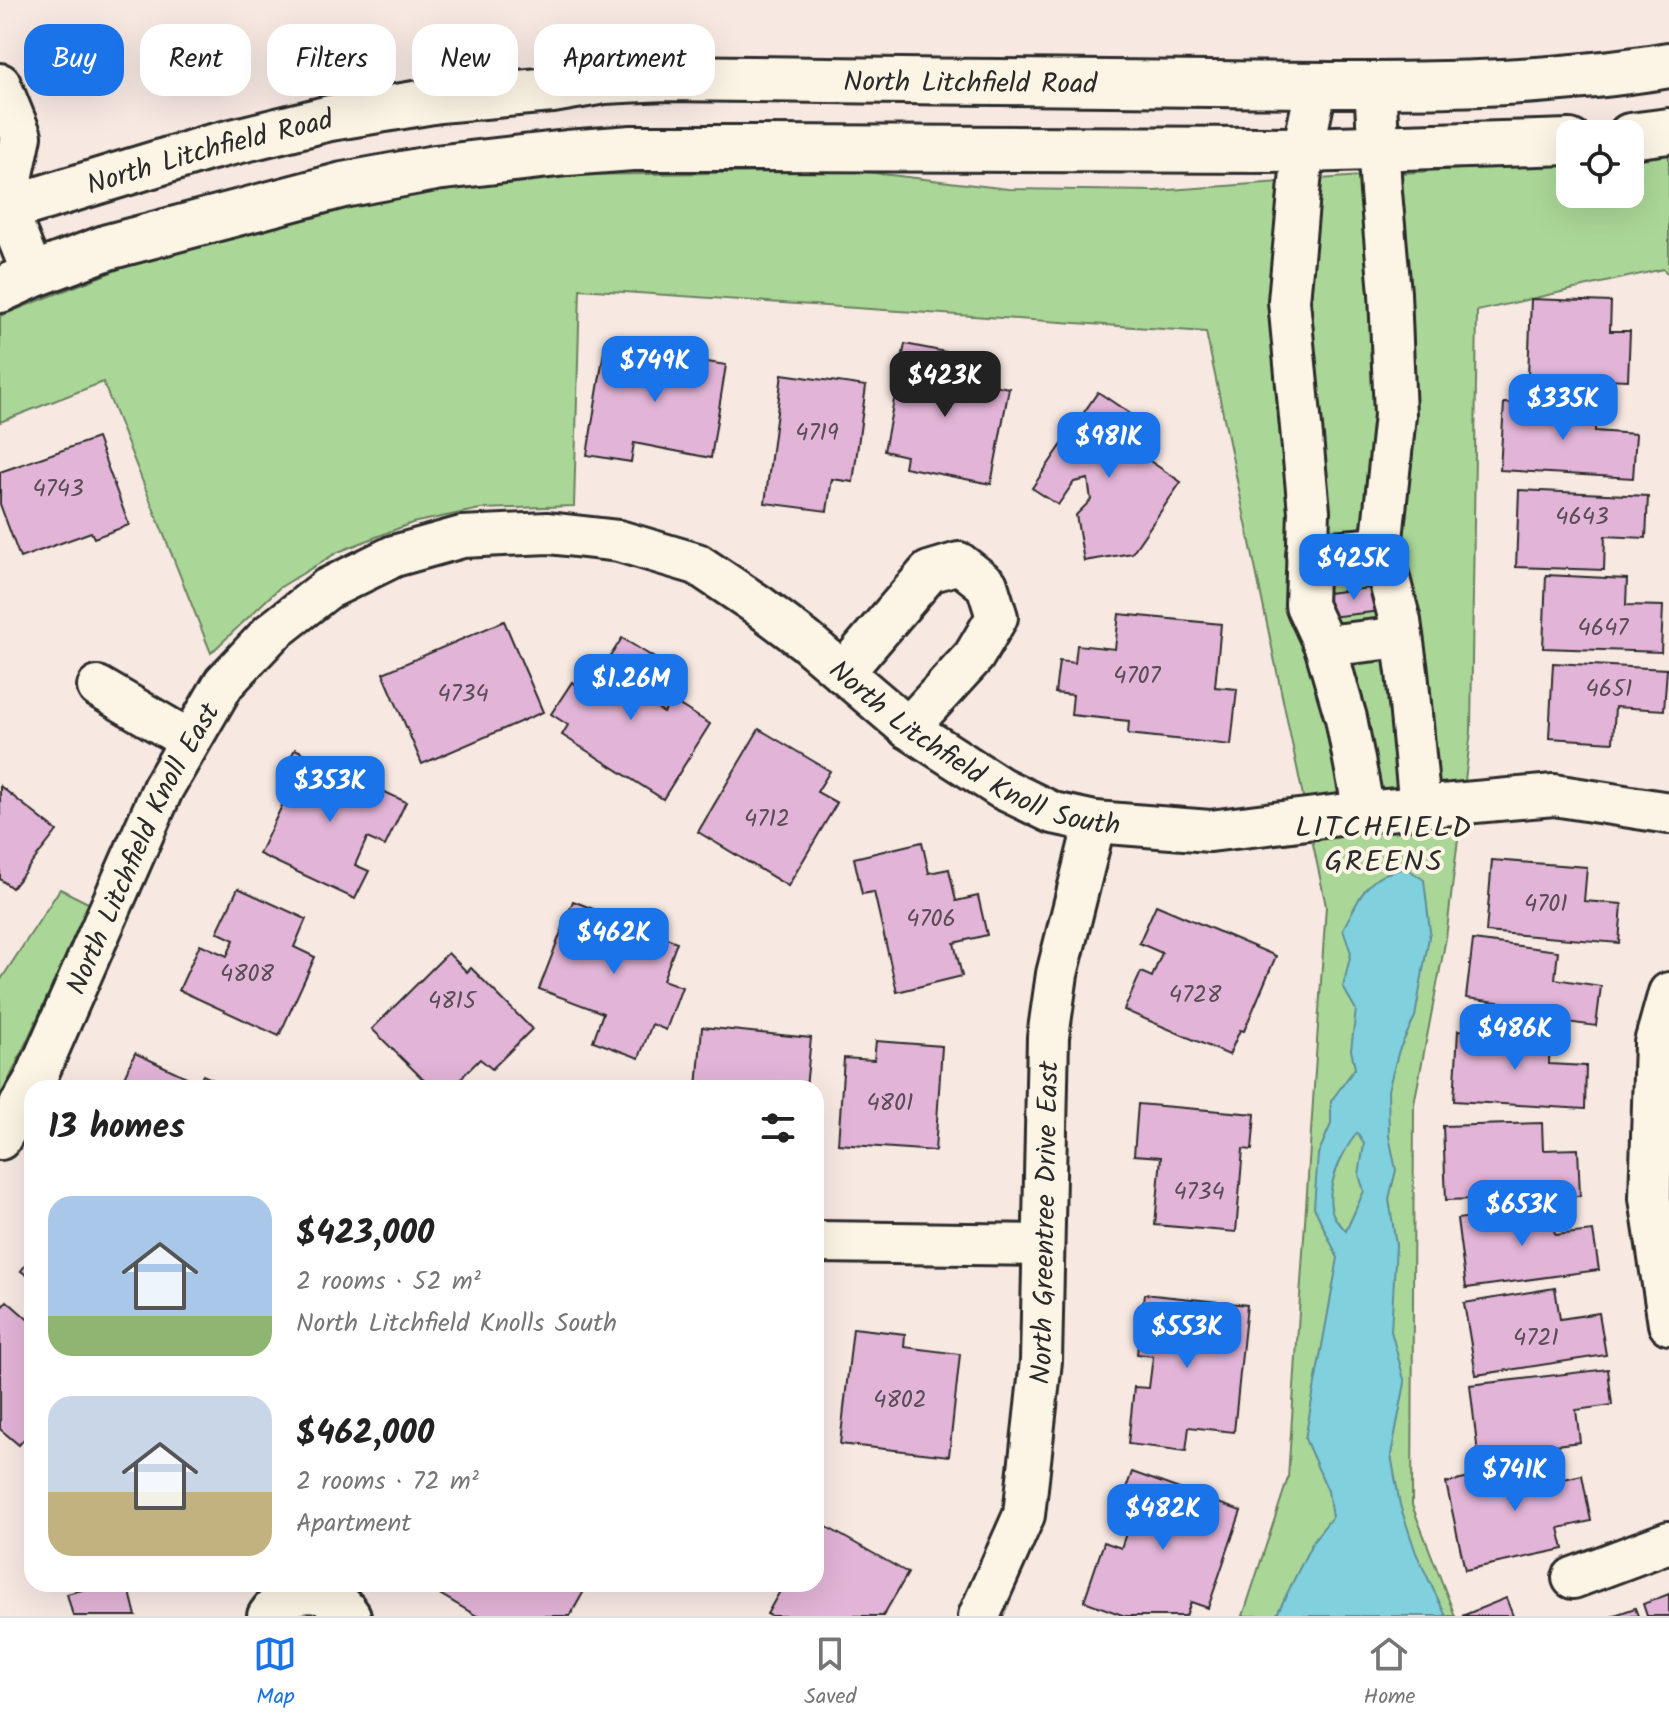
<!DOCTYPE html>
<html lang="en">
<head>
<meta charset="utf-8">
<style>
	body { margin:0; font-family:Kalam,sans-serif; background:#f6f6f6; color:#222; height:100vh; display:flex; flex-direction:column; font-size:30px; white-space:nowrap }
	* { box-sizing:border-box; margin:0 }
	p { font-size:26px; color:#767676 }
	.icon { flex:none; width:44px; height:44px; fill:none; stroke:currentColor; stroke-width:2; stroke-linecap:round; stroke-linejoin:round }
	.map { position:relative; flex:1; overflow:hidden }
	.details { position:absolute; left:24px; top:1080px; width:800px; height:512px; display:flex; flex-direction:column; background:#fff; border-radius:24px; box-shadow:0 8px 32px #0002 }
	.details>* { flex:none }
	.guide { position:absolute; left:24px; top:24px; width:800px; height:72px; display:flex; gap:16px }
	.buttons { position:absolute; left:1556px; top:120px; display:grid; gap:16px }
	.buttons a { display:grid; place-items:center; width:88px; height:88px; border-radius:16px; background:#fff; box-shadow:0 8px 32px #0002; font-size:40px }
	.price { position:absolute; translate:-50% -68px; padding:0 18px; border-radius:16px; background:#1a73e8; color:#fff; font-size:26px; line-height:52px; filter:drop-shadow(0 2px 4px #0008) }
	.price::after { content:''; position:absolute; left:50%; top:48px; width:24px; height:18px; margin-left:-12px; background:inherit; clip-path:polygon(0 0,100% 0,50% 100%) }
	.price.current { background:#222; color:#fff }
	ul { padding:0; list-style:none }
	li { display:flex; align-items:center; gap:24px; height:200px; padding:0 24px }
	li span { display:grid; place-items:center; flex:none; width:224px; height:160px; border-radius:24px; color:#555 }
	li>.icon { margin-inline-start:auto }
	span .icon { width:96px; height:96px; fill:#fffc; stroke-width:1 }
	li b { font-size:34px }
	h2 { display:flex; justify-content:space-between; align-items:center; height:96px; padding:0 24px; font-size:34px }
	.pill { padding:0 28px; border-radius:24px; background:#fff; box-shadow:0 8px 32px #0002; font-size:28px; line-height:72px }
	.pill.current { background:#1a73e8; color:#fff }
	.tab-bar { display:flex; justify-content:space-around; align-items:center; height:112px; border-top:2px solid #e0e0e0; background:#fff; font-size:22px; color:#767676 }
	.tab-bar a { display:grid; justify-items:center; gap:4px }
	.tab-bar .current { color:#1a73e8 }
	.map>svg:first-child { display:block }
	.green { fill:#aad797; stroke:#6a8161; stroke-width:2 }
	.water { fill:#81d0de; stroke:#5f8e96; stroke-width:2; fill-rule:evenodd }
	.building { fill:#e2b4d7; stroke:#2b2b2b; stroke-width:2 }
	.lines { fill:none; stroke-linecap:round; stroke-linejoin:round }
	.minor-casing { stroke:#2b2b2b; stroke-width:46 }
	.major-casing { stroke:#2b2b2b; stroke-width:50 }
	.minor { stroke:#fcf5e5; stroke-width:40 }
	.major { stroke:#fcf5e5; stroke-width:44 }
	.labels { text-anchor:middle; stroke-width:8; stroke-linejoin:round; paint-order:stroke }
	.number-label { font-size:24px; fill:#594d56 }
	.street-label { font-size:28px; fill:#2b2b2b; stroke:#fcf5e5 }
	.neighbourhood-label { font-size:30px; letter-spacing:2px; fill:#2b2b2b; stroke:#fcf5e5 }
</style>
</head>
<body>
<div class="map">
<svg width="1669" height="1616" viewBox="0 0 1669 1616">
	<rect width="100%" height="100%" fill="#f7e8e2"/>
	<filter id="ink" filterUnits="userSpaceOnUse"><feTurbulence type="fractalNoise" baseFrequency=".0125" numOctaves="2"/><feDisplacementMap in="SourceGraphic" scale="16" xChannelSelector="R" yChannelSelector="G"/><feConvolveMatrix kernelMatrix="1 2 1 2 8 2 1 2 1" color-interpolation-filters="sRGB"/></filter>
	<g filter="url(#ink)">
		<g class="green">
			<polygon points="1669,152 1669,275 1663,269 1477,311 1471,731 1446,938 1414,1104 1412,1505 1455,1616 1243,1616 1288,1478 1326,906 1206,332 580,289 574,506 480,509 412,523 338,552 279,588 211,653 103,382 0,422 0,316 122,268 251,230 396,196 576,175 857,171 1008,189 1155,191 1570,161 1570,194 1630,194 1630,156"/>
			<polygon points="60,889 90,904 0,1099 0,981"/>
		</g>
		<path class="water" d="M1406,868L1424,880L1430,931L1415,1017L1399,1050L1388,1090L1389,1136L1396,1170L1389,1199L1396,1245L1391,1331L1405,1383L1391,1455L1400,1505L1416,1553L1446,1616H1276L1313,1541L1332,1517L1328,1491L1305,1439L1338,1258L1314,1207L1318,1154L1331,1124V1101L1355,1068L1351,1050L1356,1010L1343,987L1351,953L1343,929C1362,895 1365,875 1406,868ZM1357,1133L1364,1144L1359,1175L1364,1191L1346,1231C1343,1227 1337,1222 1334,1216C1322,1192 1342,1152 1357,1133Z"/>
		<g class="building">
			<polygon points="1531,299 1611,302 1610,331 1630,331 1628,380 1528,376"/>
			<polygon points="905,344 951,353 947,376 1009,388 991,484 904,467 906,456 884,451"/>
			<polygon points="605,345 726,365 711,458 634,443 631,462 587,455"/>
			<polygon points="782,374 866,386 853,482 832,479 827,511 765,503"/>
			<polygon points="1098,392 1138,419 1132,426 1155,442 1144,457 1181,482 1132,553 1084,561 1076,515 1091,500 1088,479 1074,482 1058,505 1032,488"/>
			<polygon points="1504,403 1596,407 1595,431 1636,434 1633,478 1500,470"/>
			<polygon points="97,438 129,525 94,538 91,532 20,558 0,504 0,472"/>
			<polygon points="1519,490 1648,496 1646,538 1605,536 1604,570 1516,567"/>
			<polygon points="1546,575 1627,579 1626,605 1663,606 1661,652 1543,648"/>
			<polygon points="1378,587 1381,611 1330,617 1327,593"/>
			<polygon points="1119,614 1221,624 1215,687 1237,689 1231,745 1128,734 1129,721 1071,715 1073,695 1055,693 1059,661 1075,663 1077,645 1115,649"/>
			<polygon points="504,621 543,712 422,764 383,673"/>
			<polygon points="622,638 656,659 643,680 662,692 653,706 664,713 671,700 710,724 663,799 562,735 568,725 551,714 572,682 587,692"/>
			<polygon points="1553,663 1667,669 1664,710 1615,707 1613,742 1549,738"/>
			<polygon points="759,729 830,771 817,792 837,803 788,886 698,832"/>
			<polygon points="295,749 406,802 385,846 367,838 355,865 369,871 355,899 259,854 298,772 286,766"/>
			<polygon points="0,786 57,831 12,888 0,879"/>
			<polygon points="922,842 929,873 949,869 956,901 978,896 987,935 954,943 962,976 897,992 874,892 862,894 854,858"/>
			<polygon points="1492,860 1587,867 1584,901 1622,904 1619,943 1486,932"/>
			<polygon points="238,888 306,919 294,947 315,957 279,1036 179,990 200,944 227,956 234,940 217,932"/>
			<polygon points="573,901 677,942 663,980 682,987 666,1030 652,1024 639,1058 593,1041 603,1013 539,989"/>
			<polygon points="1156,905 1276,956 1244,1031 1240,1030 1229,1055 1124,1010 1141,972 1152,977 1162,953 1139,943"/>
			<polygon points="1473,940 1558,951 1555,979 1601,986 1596,1026 1505,1014 1506,1003 1466,998"/>
			<polygon points="448,953 467,972 471,968 532,1029 492,1069 480,1059 451,1088 432,1088 372,1029"/>
			<polygon points="702,1027 811,1038 806,1088 697,1088"/>
			<polygon points="1458,1030 1550,1036 1549,1064 1586,1066 1585,1109 1454,1101"/>
			<polygon points="876,1041 942,1046 935,1151 838,1144 844,1058 874,1060"/>
			<polygon points="135,1053 199,1083 203,1075 231,1088 119,1088"/>
			<polygon points="1138,1104 1255,1114 1252,1150 1243,1149 1236,1232 1155,1225 1161,1157 1134,1155"/>
			<polygon points="1542,1123 1543,1150 1578,1149 1580,1196 1446,1200 1443,1126"/>
			<polygon points="1551,1206 1555,1235 1593,1231 1599,1270 1466,1288 1457,1219"/>
			<polygon points="32,1256 32,1279 21,1271"/>
			<polygon points="1555,1288 1560,1319 1599,1313 1606,1355 1476,1375 1464,1303"/>
			<polygon points="1144,1294 1247,1305 1234,1432 1189,1427 1186,1451 1128,1444 1134,1387 1149,1388 1153,1356 1137,1354"/>
			<polygon points="7,1301 32,1323 32,1430 19,1445 0,1429 0,1309"/>
			<polygon points="853,1328 905,1334 904,1347 960,1354 949,1456 840,1444"/>
			<polygon points="816,1367 819,1367 816,1434"/>
			<polygon points="1608,1369 1612,1405 1576,1410 1580,1442 1478,1454 1470,1385"/>
			<polygon points="1555,1460 1559,1480 1582,1475 1591,1521 1559,1528 1564,1549 1465,1570 1446,1483"/>
			<polygon points="1132,1472 1241,1511 1208,1608 1191,1602 1186,1616 1125,1616 1084,1601 1104,1542 1121,1548 1131,1519 1117,1514"/>
			<polygon points="818,1522 908,1573 883,1616 771,1616 767,1614 784,1584 816,1584 816,1526"/>
			<polygon points="104,1584 128,1584 136,1616 73,1616 67,1594"/>
			<polygon points="436,1584 588,1584 570,1616 477,1616 433,1590"/>
			<polygon points="1669,1594 1669,1616 1647,1616 1643,1604"/>
			<polygon points="1506,1598 1513,1616 1462,1616"/>
			<polygon points="1635,1608 1638,1616 1612,1616"/>
		</g>
		<g class="lines">
			<g class="minor-casing">
				<g id="minor">
					<polyline points="0,84 21,136 6,208"/>
					<polyline points="1317,84 1303,150 1289,301 1309,511 1306,605 1325,646 1346,718 1364,812"/>
					<polyline points="1375,85 1381,192 1390,293 1395,415 1381,548 1400,621 1407,672 1420,808"/>
					<polyline points="0,201 6,208 33,275"/>
					<polyline points="1307,554 1381,548"/>
					<polyline points="1325,646 1402,637"/>
					<polyline points="843,673 929,572 959,563 987,585 997,617 974,656 908,728"/>
					<polyline points="98,687 189,740"/>
					<polyline points="1669,993 1655,1043 1650,1198 1669,1324"/>
					<path id="s1" d="M0,1139L35,1080L163,788L224,683L271,633L327,589L394,556L462,537L548,533L619,541L697,564L758,605L806,641L908,728L1001,788L1053,813L1095,822L1210,831L1364,812L1554,795L1669,813"/>
					<polyline points="816,1242 1043,1245"/>
					<polyline points="1573,1578 1669,1542"/>
					<path d="M268,1616C288,1585 330,1584 350,1616"/>
					<path id="s2" d="M979,1616L1024,1515L1041,1361L1048,1037L1057,974L1095,822"/>
				</g>
			</g>
			<g class="major-casing">
				<g id="major">
					<polyline points="1630,136 1669,131"/>
					<path id="s3" d="M0,211L208,148L330,118L439,100L552,90L604,81L665,78C847,81 1028,82 1210,84C1362,85 1519,90 1669,65"/>
					<polyline points="0,290 33,275 108,247 343,185 435,168 567,153 632,148 743,148 1303,150 1570,142"/>
				</g>
			</g>
			<use href="#minor" class="minor"/>
			<use href="#major" class="major"/>
		</g>
	</g>
	<g class="labels">
		<g class="number-label">
			<text x="817" y="440">4719</text>
			<text x="58" y="496">4743</text>
			<text x="1582" y="524">4643</text>
			<text x="1603" y="635">4647</text>
			<text x="1137" y="683">4707</text>
			<text x="1609" y="696">4651</text>
			<text x="463" y="701">4734</text>
			<text x="767" y="826">4712</text>
			<text x="1546" y="911">4701</text>
			<text x="931" y="926">4706</text>
			<text x="247" y="981">4808</text>
			<text x="1195" y="1002">4728</text>
			<text x="452" y="1008">4815</text>
			<text x="890" y="1110">4801</text>
			<text x="1199" y="1199">4734</text>
			<text x="1536" y="1345">4721</text>
			<text x="900" y="1407">4802</text>
		</g>
		<g class="street-label">
			<text dy="10" stroke="none"><textPath href="#s3" startOffset="986">North Litchfield Road</textPath></text>
			<text dy="10" stroke="none"><textPath href="#s3" startOffset="218">North Litchfield Road</textPath></text>
			<text dy="10" stroke="none"><textPath href="#s1" startOffset="1370">North Litchfield Knoll South</textPath></text>
			<text dy="10" stroke="none"><textPath href="#s1" startOffset="324">North Litchfield Knoll East</textPath></text>
			<text dy="10" stroke="none"><textPath href="#s2" startOffset="404">North Greentree Drive East</textPath></text>
		</g>
		<g class="neighbourhood-label">
			<text x="1384" y="837">LITCHFIELD<tspan x="1384" dy="34">GREENS</tspan></text>
		</g>
	</g>
</svg>
<div class="buttons">
<a><svg class="icon" aria-label="locate" viewBox="0 0 24 24"><circle cx="12" cy="12" r="6"/><path d="M12 2v4M12 18v4M2 12h4M18 12h4"/></svg></a>
</div>
<b class="price" style="left:655px;top:404px">$749K</b>
<b class="price current" style="left:945px;top:419px">$423K</b>
<b class="price" style="left:1563px;top:442px">$335K</b>
<b class="price" style="left:1109px;top:480px">$981K</b>
<b class="price" style="left:1354px;top:602px">$425K</b>
<b class="price" style="left:631px;top:722px">$1.26M</b>
<b class="price" style="left:330px;top:824px">$353K</b>
<b class="price" style="left:614px;top:976px">$462K</b>
<b class="price" style="left:1515px;top:1072px">$486K</b>
<b class="price" style="left:1522px;top:1248px">$653K</b>
<b class="price" style="left:1187px;top:1370px">$553K</b>
<b class="price" style="left:1515px;top:1513px">$741K</b>
<b class="price" style="left:1163px;top:1552px">$482K</b>
<div class="guide">
<a class="pill current">Buy</a>
<a class="pill">Rent</a>
<a class="pill">Filters</a>
<a class="pill">New</a>
<a class="pill">Apartment</a>
</div>
<section class="details">
<h2>13 homes<svg class="icon" aria-label="filters" viewBox="0 0 24 24"><path d="M4 7h16M4 17h16"/><circle cx="9" cy="7" r="2"/><circle cx="15" cy="17" r="2"/></svg></h2>
<ul>
<li><span style="background:linear-gradient(#a9c7e8 75%,#8fb573 0)"><svg class="icon" aria-label="home" viewBox="0 0 24 24"><path d="M3 11l9-7 9 7M6 9v11h12V9"/></svg></span><div><b>$423,000</b><p>2 rooms · 52 m²</p><p>North Litchfield Knolls South</p></div></li>
<li><span style="background:linear-gradient(#c9d6e8 60%,#c2b280 0)"><svg class="icon" aria-label="home" viewBox="0 0 24 24"><path d="M3 11l9-7 9 7M6 9v11h12V9"/></svg></span><div><b>$462,000</b><p>2 rooms · 72 m²</p><p>Apartment</p></div></li>
</ul>
</section>
</div>
<nav class="tab-bar">
<a class="current"><svg class="icon" aria-label="map" viewBox="0 0 24 24"><path d="M3 6l6-2 6 2 6-2v14l-6 2-6-2-6 2zM9 4v14M15 6v14"/></svg>Map</a>
<a><svg class="icon" aria-label="saved" viewBox="0 0 24 24"><path d="M7 4h10v16l-5-4-5 4z"/></svg>Saved</a>
<a><svg class="icon" aria-label="home" viewBox="0 0 24 24"><path d="M3 11l9-7 9 7M6 9v11h12V9"/></svg>Home</a>
</nav>
</body>
</html>
